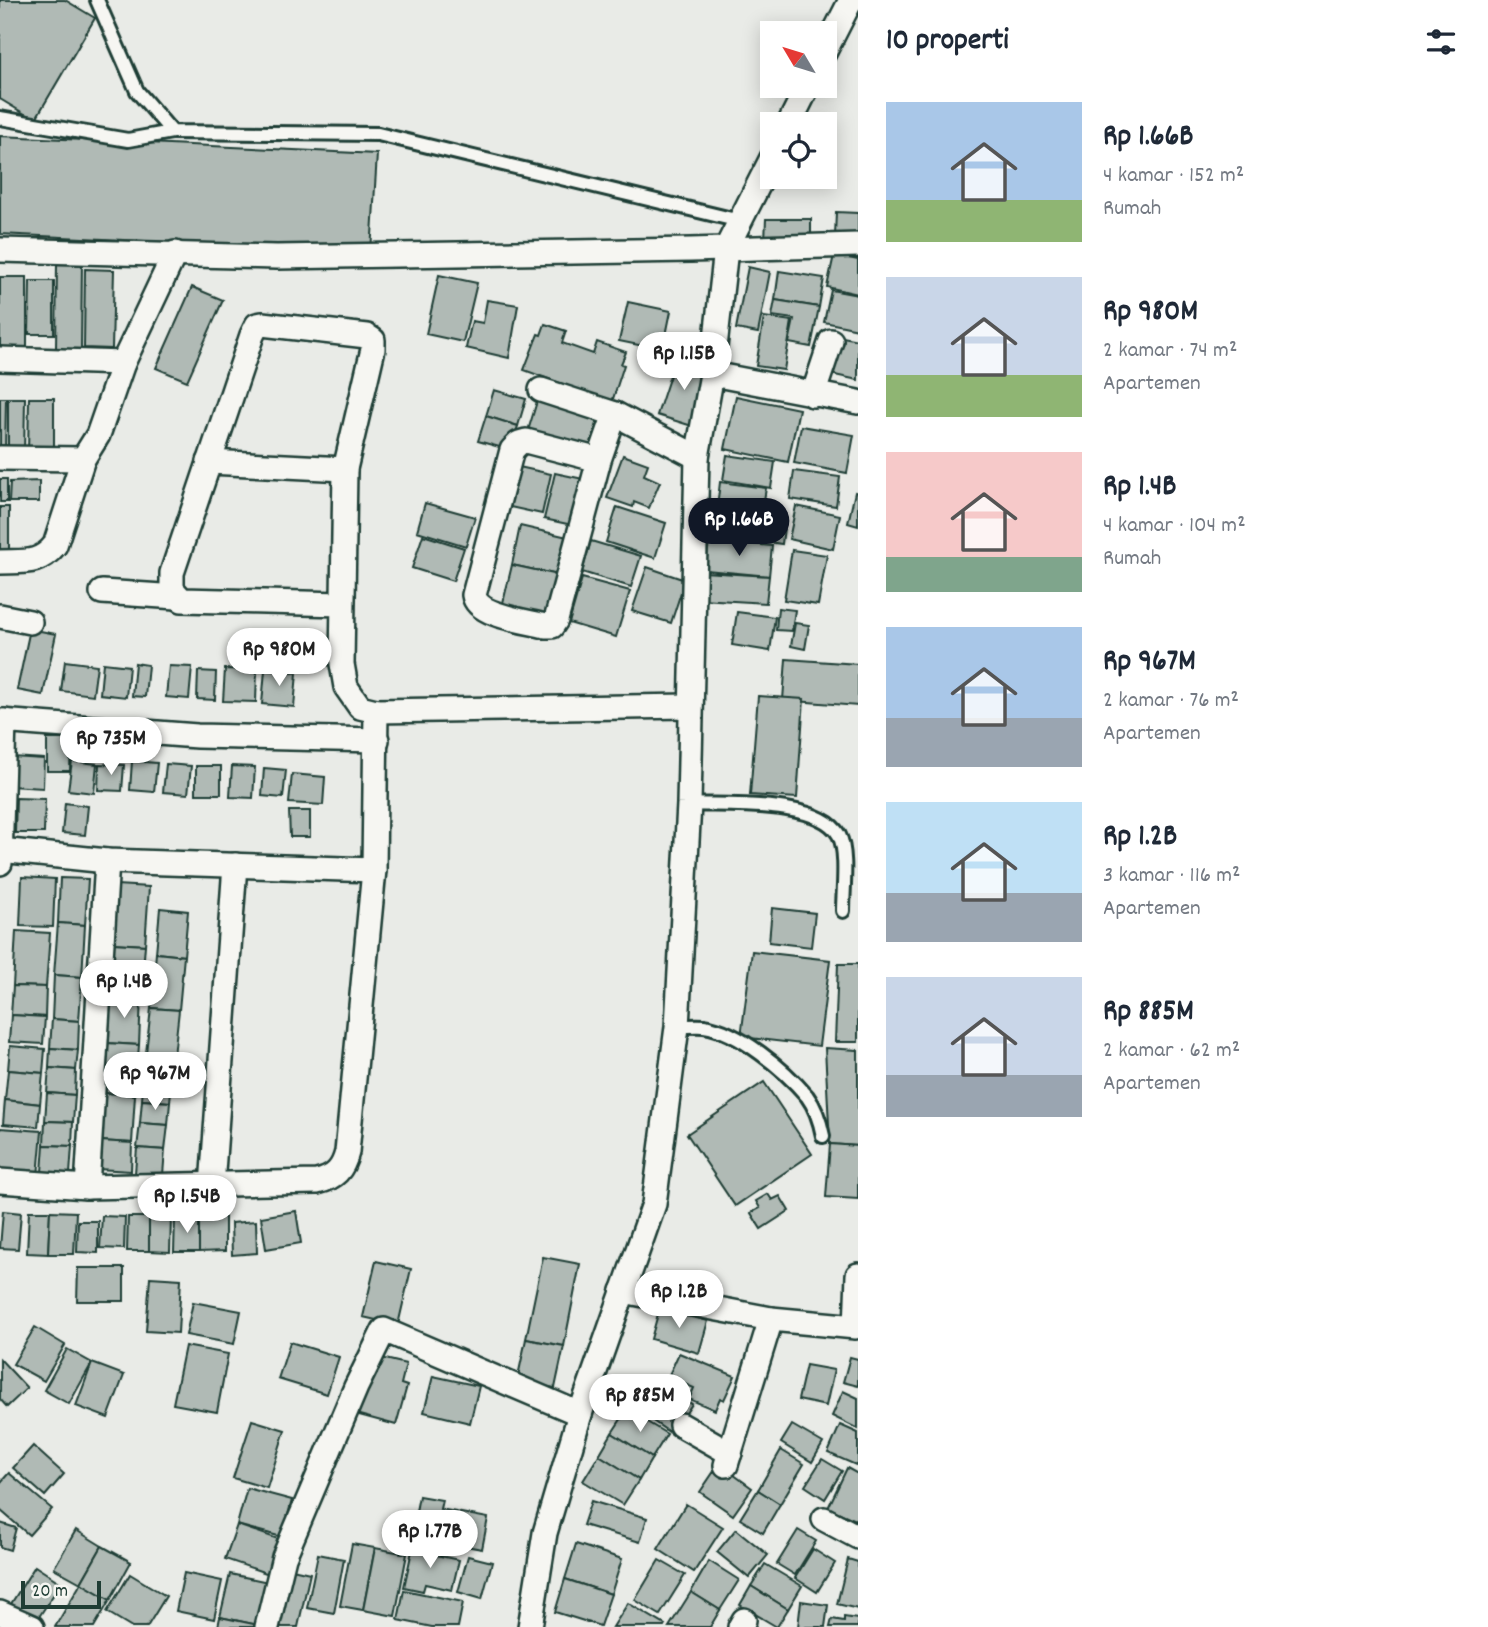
<!DOCTYPE html>
<html lang="id">
<head>
<meta charset="utf-8">
<style>
	body { margin:0; font-family:Dekko,sans-serif; background:#f6f6f7; color:#1f2937; height:100vh; display:flex; flex-direction:column; font-size:26px; white-space:nowrap }
	* { box-sizing:border-box; margin:0 }
	p { font-size:23px; color:#747a83 }
	.icon { flex:none; width:38px; height:38px; fill:none; stroke:currentColor; stroke-width:2; stroke-linecap:round; stroke-linejoin:round }
	.map { position:relative; flex:1; overflow:hidden }
	.drawer { display:flex; flex-direction:column; background:#fff; width:630px }
	.drawer>* { flex:none }
	.needle { width:46px; rotate:308deg }
	.buttons { position:absolute; left:760px; top:21px; display:grid; gap:14px }
	.buttons a { display:grid; place-items:center; width:77px; height:77px; border-radius:0px; background:#fff; box-shadow:0 4px 18px #0003; font-size:35px }
	.scale { position:absolute; left:21px; bottom:18px; width:80px; box-sizing:border-box; padding-left:7px; border:4px solid #1f3d34; border-top:0; font-size:19px; line-height:24px; white-space:nowrap; color:#1f3d34; -webkit-text-stroke:5px #f6f6f2; paint-order:stroke }
	.price { position:absolute; translate:-50% -60px; padding:0 16px; border-radius:24px; background:#fff; color:#222; font-size:23px; line-height:46px; filter:drop-shadow(0 2px 4px #0008) }
	.price::after { content:''; position:absolute; left:50%; top:42px; width:21px; height:16px; margin-left:-10px; background:inherit; clip-path:polygon(0 0,100% 0,50% 100%) }
	.price.selected { background:#111827; color:#fff }
	ul { padding:0; list-style:none }
	li { display:flex; align-items:center; gap:21px; height:175px; padding:0 28px }
	li span { display:grid; place-items:center; flex:none; width:196px; height:140px; border-radius:0px; color:#555 }
	li>.icon { margin-inline-start:auto }
	span .icon { width:84px; height:84px; fill:#fffc; stroke-width:1 }
	li b { font-size:30px }
	h2 { display:flex; justify-content:space-between; align-items:center; height:84px; padding:0 28px; font-size:30px }
	main { display:flex; flex:1; min-height:0 }
	.map>svg:first-child { display:block }
	.building { fill:#b0bab5; stroke:#1f3d34; stroke-width:2 }
	.lines { fill:none; stroke-linecap:round; stroke-linejoin:round }
	.lane-casing { stroke:#1f3d34; stroke-width:18 }
	.street-casing { stroke:#1f3d34; stroke-width:28 }
	.lane { stroke:#f6f6f2; stroke-width:12 }
	.street { stroke:#f6f6f2; stroke-width:23 }
</style>
</head>
<body>
<main>
<div class="map">
<svg width="858" height="1627" viewBox="0 0 858 1627">
	<rect width="100%" height="100%" fill="#e9ebe7"/>
	<filter id="ink" filterUnits="userSpaceOnUse"><feTurbulence type="fractalNoise" baseFrequency=".0143" numOctaves="2"/><feDisplacementMap in="SourceGraphic" scale="14" xChannelSelector="R" yChannelSelector="G"/><feConvolveMatrix kernelMatrix="1 2 1 2 8 2 1 2 1" color-interpolation-filters="sRGB"/></filter>
	<g filter="url(#ink)">
		<g class="building">
			<polygon points="0,0 65,0 95,18 35,120 0,99"/>
			<polygon points="0,136 377,154 371,252 0,234"/>
			<polygon points="836,212 858,213 858,237 835,236"/>
			<polygon points="766,219 811,219 811,240 765,240"/>
			<polygon points="834,255 858,260 858,294 827,287"/>
			<polygon points="82,262 81,349 56,349 57,263"/>
			<polygon points="748,267 770,272 758,333 736,329"/>
			<polygon points="85,269 114,270 112,349 84,348"/>
			<polygon points="779,271 824,278 819,307 775,300"/>
			<polygon points="439,275 477,283 463,342 426,334"/>
			<rect x="0" y="277" width="27" height="71"/>
			<polygon points="30,281 54,281 54,334 29,334"/>
			<polygon points="192,287 223,300 187,381 156,368"/>
			<polygon points="831,290 858,295 858,329 824,322"/>
			<polygon points="487,300 518,305 509,358 466,348 472,321 483,323"/>
			<polygon points="775,300 819,307 811,347 789,343 794,319 772,316"/>
			<polygon points="628,302 671,311 663,350 619,341"/>
			<polygon points="764,317 792,321 784,370 756,366"/>
			<polygon points="545,324 566,331 562,343 593,354 597,342 626,352 621,364 624,365 612,402 524,370 538,334 541,335"/>
			<polygon points="838,336 858,340 858,380 830,374"/>
			<polygon points="676,357 710,368 692,426 657,415"/>
			<polygon points="494,390 526,399 518,426 486,416"/>
			<polygon points="736,396 799,409 788,462 725,449"/>
			<polygon points="0,398 6,398 5,453 0,453"/>
			<polygon points="8,398 25,398 24,455 8,455"/>
			<polygon points="29,398 54,398 54,455 28,455"/>
			<polygon points="538,398 599,417 588,452 527,434"/>
			<polygon points="486,416 518,426 510,450 478,441"/>
			<polygon points="801,426 854,435 847,473 794,463"/>
			<polygon points="623,455 648,464 644,475 660,482 649,508 634,502 633,507 607,498"/>
			<polygon points="727,455 775,462 771,488 723,480"/>
			<polygon points="519,467 551,474 542,514 510,507"/>
			<polygon points="794,471 840,477 836,506 790,499"/>
			<polygon points="555,473 588,480 577,526 544,519"/>
			<rect x="0" y="479" width="7" height="23"/>
			<polygon points="39,481 39,502 9,502 10,482"/>
			<polygon points="720,482 766,488 762,513 717,508"/>
			<polygon points="855,492 858,493 858,526 848,523"/>
			<polygon points="425,503 475,517 466,546 417,531"/>
			<polygon points="796,506 840,515 833,549 789,539"/>
			<rect x="0" y="507" width="9" height="42"/>
			<polygon points="617,507 666,523 655,558 606,542"/>
			<polygon points="707,509 749,514 746,539 704,534"/>
			<polygon points="749,514 785,519 782,544 746,539"/>
			<polygon points="520,526 572,538 563,576 512,565"/>
			<polygon points="423,535 464,548 453,581 412,568"/>
			<polygon points="709,540 772,546 769,576 706,570"/>
			<polygon points="591,541 641,556 631,587 582,572"/>
			<polygon points="792,550 827,555 818,605 784,600"/>
			<polygon points="512,565 563,576 554,618 502,607"/>
			<polygon points="647,567 685,580 671,623 632,611"/>
			<polygon points="703,572 769,576 766,603 701,599"/>
			<polygon points="582,578 630,591 616,637 569,623"/>
			<polygon points="778,608 795,610 792,631 776,630"/>
			<polygon points="737,612 775,617 770,651 732,645"/>
			<polygon points="795,623 809,625 805,649 791,646"/>
			<polygon points="30,629 56,634 43,695 17,690"/>
			<polygon points="786,659 858,664 858,706 783,700"/>
			<polygon points="65,661 97,665 93,695 61,691"/>
			<polygon points="103,663 129,666 126,697 100,694"/>
			<polygon points="135,663 148,665 145,697 132,696"/>
			<polygon points="169,666 192,667 189,699 166,697"/>
			<polygon points="225,669 257,670 256,702 223,701"/>
			<polygon points="265,670 297,673 294,707 262,704"/>
			<polygon points="198,671 216,672 215,700 197,699"/>
			<polygon points="758,696 804,699 797,798 750,795"/>
			<polygon points="47,739 71,739 70,771 47,771"/>
			<polygon points="12,757 44,759 43,788 10,786"/>
			<polygon points="72,761 97,764 94,793 68,790"/>
			<polygon points="132,761 157,763 154,792 130,790"/>
			<polygon points="99,764 124,765 122,791 98,790"/>
			<polygon points="166,764 191,766 188,794 163,792"/>
			<rect x="196" y="766" width="25" height="28"/>
			<polygon points="232,766 255,767 253,798 230,797"/>
			<polygon points="264,768 286,770 283,798 262,796"/>
			<polygon points="292,774 325,777 323,805 289,803"/>
			<polygon points="16,798 45,799 44,833 15,833"/>
			<polygon points="65,803 88,806 85,835 62,833"/>
			<polygon points="289,811 310,811 310,837 290,837"/>
			<polygon points="22,877 55,879 53,927 20,926"/>
			<polygon points="60,878 88,879 85,925 58,923"/>
			<polygon points="116,885 149,887 145,945 112,943"/>
			<polygon points="160,908 188,911 184,956 156,953"/>
			<polygon points="772,908 815,913 811,947 769,942"/>
			<polygon points="58,923 85,925 82,977 54,975"/>
			<polygon points="16,931 50,933 46,987 13,986"/>
			<polygon points="112,943 145,945 141,996 109,994"/>
			<polygon points="752,951 830,960 819,1046 741,1037"/>
			<polygon points="156,953 184,956 179,1010 151,1008"/>
			<polygon points="838,964 858,964 858,1042 835,1042"/>
			<polygon points="54,975 82,977 79,1021 52,1019"/>
			<polygon points="13,986 46,987 45,1017 11,1015"/>
			<polygon points="109,994 141,996 139,1045 106,1043"/>
			<polygon points="151,1008 179,1010 174,1056 146,1053"/>
			<polygon points="11,1015 45,1017 43,1044 9,1042"/>
			<polygon points="52,1019 79,1021 78,1050 50,1048"/>
			<polygon points="106,1043 139,1045 135,1095 103,1093"/>
			<polygon points="10,1046 45,1049 43,1073 8,1070"/>
			<polygon points="50,1048 78,1050 76,1070 49,1068"/>
			<polygon points="825,1048 858,1050 858,1146 830,1144"/>
			<polygon points="146,1053 174,1056 172,1080 144,1077"/>
			<polygon points="49,1068 76,1070 75,1095 47,1093"/>
			<polygon points="8,1070 43,1073 40,1104 5,1100"/>
			<polygon points="144,1077 172,1080 170,1102 142,1100"/>
			<polygon points="764,1082 812,1154 735,1206 687,1134"/>
			<polygon points="47,1093 75,1095 73,1122 45,1121"/>
			<polygon points="103,1093 135,1095 132,1143 100,1141"/>
			<polygon points="5,1100 40,1104 38,1127 3,1124"/>
			<polygon points="142,1100 170,1102 168,1125 140,1123"/>
			<polygon points="45,1121 73,1122 72,1146 44,1145"/>
			<polygon points="140,1123 168,1125 165,1150 137,1148"/>
			<polygon points="0,1128 42,1131 38,1176 0,1173"/>
			<polygon points="100,1141 132,1143 131,1171 98,1169"/>
			<polygon points="830,1144 858,1146 858,1199 826,1197"/>
			<polygon points="44,1145 72,1146 70,1174 42,1172"/>
			<polygon points="137,1148 165,1150 163,1175 135,1173"/>
			<polygon points="768,1194 772,1200 780,1196 789,1211 761,1229 751,1213 760,1208 756,1201"/>
			<polygon points="3,1211 21,1213 18,1249 0,1248"/>
			<polygon points="29,1211 50,1211 48,1254 27,1253"/>
			<polygon points="50,1211 76,1212 74,1254 48,1254"/>
			<polygon points="296,1211 301,1243 266,1249 261,1217"/>
			<polygon points="102,1216 125,1217 124,1249 100,1248"/>
			<polygon points="128,1217 149,1217 149,1251 127,1251"/>
			<polygon points="149,1217 171,1217 170,1252 149,1251"/>
			<polygon points="199,1217 225,1217 225,1251 199,1252"/>
			<polygon points="199,1217 199,1252 174,1252 175,1218"/>
			<polygon points="78,1221 98,1221 98,1253 77,1252"/>
			<polygon points="256,1221 257,1253 232,1255 231,1223"/>
			<polygon points="543,1257 580,1264 564,1346 526,1339"/>
			<polygon points="376,1261 411,1269 398,1325 363,1317"/>
			<polygon points="78,1268 124,1268 124,1301 77,1301"/>
			<polygon points="150,1277 181,1279 178,1333 146,1331"/>
			<polygon points="193,1302 241,1311 234,1344 186,1335"/>
			<polygon points="660,1307 708,1321 699,1353 651,1339"/>
			<polygon points="35,1327 65,1345 44,1381 13,1364"/>
			<polygon points="526,1339 564,1346 555,1388 517,1381"/>
			<polygon points="290,1342 339,1357 327,1394 278,1379"/>
			<polygon points="185,1346 228,1354 217,1412 173,1404"/>
			<polygon points="67,1349 92,1363 69,1404 44,1390"/>
			<polygon points="679,1353 735,1376 724,1400 720,1398 715,1410 689,1399 694,1388 668,1377"/>
			<polygon points="377,1357 406,1364 401,1384 407,1386 396,1425 352,1413"/>
			<polygon points="850,1357 858,1359 858,1386 843,1382"/>
			<polygon points="0,1359 27,1388 7,1407 0,1399"/>
			<polygon points="92,1363 124,1375 108,1418 76,1406"/>
			<polygon points="806,1365 834,1370 826,1406 798,1400"/>
			<polygon points="433,1376 479,1386 470,1423 424,1412"/>
			<polygon points="661,1384 692,1404 672,1434 641,1413"/>
			<polygon points="843,1391 858,1398 858,1429 832,1416"/>
			<polygon points="627,1410 667,1434 652,1458 612,1433"/>
			<polygon points="252,1420 285,1430 267,1488 233,1478"/>
			<polygon points="792,1425 823,1443 812,1462 781,1443"/>
			<polygon points="840,1425 858,1433 858,1466 828,1453"/>
			<polygon points="612,1433 652,1458 639,1480 599,1455"/>
			<polygon points="33,1446 64,1474 45,1496 13,1468"/>
			<polygon points="781,1450 804,1464 780,1504 758,1490"/>
			<polygon points="599,1455 639,1480 623,1505 583,1481"/>
			<polygon points="822,1459 842,1471 825,1499 805,1486"/>
			<polygon points="719,1464 752,1488 733,1515 700,1492"/>
			<polygon points="847,1468 858,1474 858,1515 856,1520 828,1508"/>
			<polygon points="9,1473 52,1509 29,1535 0,1510 0,1483"/>
			<polygon points="247,1488 292,1500 282,1537 237,1525"/>
			<polygon points="758,1490 780,1504 763,1533 740,1519"/>
			<polygon points="419,1496 442,1500 440,1509 488,1518 482,1549 434,1540 433,1546 410,1542"/>
			<polygon points="591,1501 647,1518 640,1542 583,1525"/>
			<polygon points="686,1504 723,1527 694,1572 658,1549"/>
			<polygon points="0,1523 16,1528 10,1550 0,1547"/>
			<polygon points="237,1525 284,1541 272,1575 225,1559"/>
			<polygon points="736,1529 768,1555 749,1578 717,1552"/>
			<polygon points="76,1530 102,1546 81,1583 54,1568"/>
			<polygon points="798,1530 816,1541 795,1575 777,1564"/>
			<polygon points="352,1544 375,1548 363,1610 340,1606"/>
			<polygon points="576,1544 622,1559 611,1594 565,1579"/>
			<polygon points="102,1546 131,1562 110,1600 81,1583"/>
			<polygon points="413,1546 432,1550 431,1554 459,1560 452,1590 425,1584 423,1591 404,1587"/>
			<polygon points="375,1548 407,1554 395,1616 363,1610"/>
			<polygon points="813,1549 835,1563 817,1592 795,1578"/>
			<polygon points="318,1554 344,1559 334,1613 307,1608"/>
			<polygon points="468,1556 492,1562 482,1599 458,1592"/>
			<polygon points="848,1559 858,1562 858,1609 837,1604"/>
			<polygon points="659,1560 685,1575 660,1615 635,1600"/>
			<polygon points="709,1561 739,1580 720,1610 691,1592"/>
			<polygon points="765,1564 802,1586 788,1609 751,1586"/>
			<polygon points="35,1566 61,1583 35,1623 9,1607"/>
			<polygon points="283,1567 310,1573 298,1627 275,1627"/>
			<polygon points="184,1573 222,1581 214,1619 176,1611"/>
			<polygon points="130,1574 166,1596 147,1627 132,1627 107,1612"/>
			<polygon points="230,1574 273,1583 263,1626 220,1617"/>
			<polygon points="565,1579 611,1594 600,1626 555,1612"/>
			<polygon points="81,1583 110,1600 94,1627 55,1627"/>
			<polygon points="751,1586 788,1609 777,1627 740,1605"/>
			<polygon points="404,1590 463,1602 458,1627 432,1627 398,1620"/>
			<polygon points="691,1592 720,1610 710,1627 669,1627"/>
			<polygon points="801,1601 828,1605 825,1627 798,1627"/>
			<polygon points="628,1603 665,1625 664,1627 613,1627"/>
			<polygon points="220,1617 263,1626 262,1627 218,1627"/>
			<polygon points="844,1617 858,1619 858,1627 830,1627 832,1619 844,1621"/>
		</g>
		<g class="lines">
			<g class="lane-casing">
				<g id="lane">
					<polyline points="97,0 137,91 172,132 378,134 740,221"/>
					<polyline points="0,118 128,140 172,132"/>
					<path d="M689,804C725,806 819,799 839,835C848,852 843,891 843,911"/>
					<path d="M677,1027C686,1026 696,1025 704,1026C739,1031 785,1070 807,1096C816,1108 820,1121 823,1136"/>
				</g>
			</g>
			<g class="street-casing">
				<g id="street">
					<polyline points="824,53 851,0"/>
					<polyline points="789,124 808,86"/>
					<polyline points="0,250 277,257 691,250 858,245"/>
					<polyline points="0,359 123,363 98,435 83,459 0,458"/>
					<polyline points="123,363 175,253"/>
					<polyline points="712,374 858,402"/>
					<polyline points="541,390 615,414 697,457"/>
					<polyline points="813,395 831,341"/>
					<path d="M599,460L526,441L519,443L512,450L474,595C477,616 527,621 545,626H552L556,620L599,460L615,414"/>
					<polyline points="209,462 345,469"/>
					<path d="M0,562C24,561 39,565 55,545L83,459"/>
					<polyline points="102,592 177,597"/>
					<polyline points="0,616 30,622"/>
					<polyline points="376,711 689,706"/>
					<polyline points="0,721 197,736 377,740"/>
					<polyline points="0,850 107,861 374,870 376,711 360,707 346,687 342,664 345,469 373,349 373,340 367,336 262,324 257,325 252,335 172,573 172,589 182,600 342,604"/>
					<polyline points="0,863 4,721"/>
					<path d="M0,1181L87,1187L317,1182C335,1178 343,1169 347,1152L374,870"/>
					<polyline points="212,1186 235,865"/>
					<polyline points="87,1187 107,861"/>
					<polyline points="623,1291 771,1319 856,1327 858,1275"/>
					<polyline points="681,1425 730,1453"/>
					<polyline points="726,1465 771,1319"/>
					<polyline points="824,1519 858,1537"/>
					<polyline points="0,1613 32,1627"/>
					<polyline points="267,1627 284,1557 356,1387 384,1330 580,1414"/>
					<polyline points="530,1627 545,1533 580,1414 654,1204 677,1027 689,804 697,457 712,374 726,249 772,158"/>
					<polyline points="740,1627 744,1620"/>
				</g>
			</g>
			<use href="#lane" class="lane"/>
			<use href="#street" class="street"/>
		</g>
	</g>
</svg>
<div class="buttons">
<a><svg class="needle" viewBox="-14 -14 28 28"><path d="M0-13l5 13h-10z" fill="#e53935"/><path d="M0 13l5-13h-10z" fill="#747a83"/></svg></a>
<a><svg class="icon" aria-label="locate" viewBox="0 0 24 24"><circle cx="12" cy="12" r="6"/><path d="M12 2v4M12 18v4M2 12h4M18 12h4"/></svg></a>
</div>
<div class="scale">20 m</div>
<b class="price" style="left:684px;top:392px">Rp 1.15B</b>
<b class="price selected" style="left:739px;top:558px">Rp 1.66B</b>
<b class="price" style="left:279px;top:688px">Rp 980M</b>
<b class="price" style="left:111px;top:777px">Rp 735M</b>
<b class="price" style="left:124px;top:1020px">Rp 1.4B</b>
<b class="price" style="left:155px;top:1112px">Rp 967M</b>
<b class="price" style="left:187px;top:1235px">Rp 1.54B</b>
<b class="price" style="left:679px;top:1330px">Rp 1.2B</b>
<b class="price" style="left:640px;top:1434px">Rp 885M</b>
<b class="price" style="left:430px;top:1570px">Rp 1.77B</b>
</div>
<section class="drawer">
<h2>10 properti<svg class="icon" aria-label="filters" viewBox="0 0 24 24"><path d="M4 7h16M4 17h16"/><circle cx="9" cy="7" r="2"/><circle cx="15" cy="17" r="2"/></svg></h2>
<ul>
<li><span style="background:linear-gradient(#a9c7e8 70%,#8fb573 0)"><svg class="icon" aria-label="home" viewBox="0 0 24 24"><path d="M3 11l9-7 9 7M6 9v11h12V9"/></svg></span><div><b>Rp 1.66B</b><p>4 kamar · 152 m²</p><p>Rumah</p></div></li>
<li><span style="background:linear-gradient(#c9d6e8 70%,#8fb573 0)"><svg class="icon" aria-label="home" viewBox="0 0 24 24"><path d="M3 11l9-7 9 7M6 9v11h12V9"/></svg></span><div><b>Rp 980M</b><p>2 kamar · 74 m²</p><p>Apartemen</p></div></li>
<li><span style="background:linear-gradient(#f6c9c9 75%,#7fa58c 0)"><svg class="icon" aria-label="home" viewBox="0 0 24 24"><path d="M3 11l9-7 9 7M6 9v11h12V9"/></svg></span><div><b>Rp 1.4B</b><p>4 kamar · 104 m²</p><p>Rumah</p></div></li>
<li><span style="background:linear-gradient(#a9c7e8 65%,#9aa5b1 0)"><svg class="icon" aria-label="home" viewBox="0 0 24 24"><path d="M3 11l9-7 9 7M6 9v11h12V9"/></svg></span><div><b>Rp 967M</b><p>2 kamar · 76 m²</p><p>Apartemen</p></div></li>
<li><span style="background:linear-gradient(#bfe0f5 65%,#9aa5b1 0)"><svg class="icon" aria-label="home" viewBox="0 0 24 24"><path d="M3 11l9-7 9 7M6 9v11h12V9"/></svg></span><div><b>Rp 1.2B</b><p>3 kamar · 116 m²</p><p>Apartemen</p></div></li>
<li><span style="background:linear-gradient(#c9d6e8 70%,#9aa5b1 0)"><svg class="icon" aria-label="home" viewBox="0 0 24 24"><path d="M3 11l9-7 9 7M6 9v11h12V9"/></svg></span><div><b>Rp 885M</b><p>2 kamar · 62 m²</p><p>Apartemen</p></div></li>
</ul>
</section>
</main>
</body>
</html>
